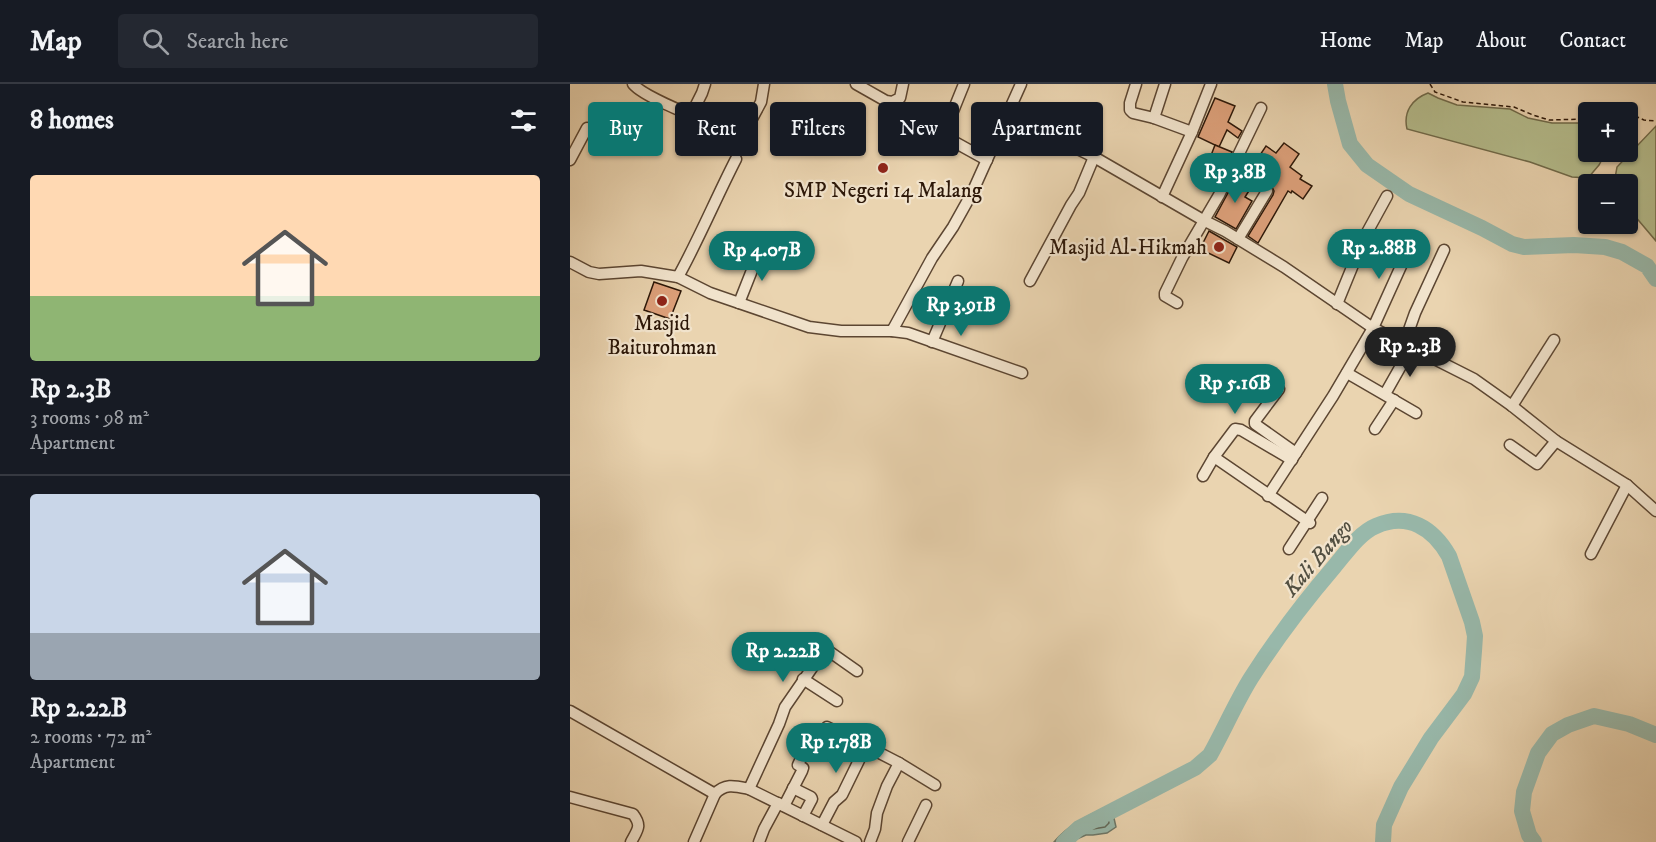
<!DOCTYPE html>
<html lang="en">
<head>
<meta charset="utf-8">
<style>
	body { margin:0; font-family:"IM FELL DW Pica",serif; background:#242831; color:#f1f3f6; height:100vh; display:flex; flex-direction:column; font-size:22px; white-space:nowrap }
	* { box-sizing:border-box; margin:0 }
	p { font-size:20px; color:#9ea1a6 }
	.icon { flex:none; width:33px; height:33px; fill:none; stroke:currentColor; stroke-width:2; stroke-linecap:round; stroke-linejoin:round }
	.map { position:relative; flex:1; overflow:hidden }
	.details { display:flex; flex-direction:column; background:#171b24; width:570px }
	.details>* { flex:none }
	.guide { position:absolute; left:18px; top:18px; width:570px; height:54px; display:flex; gap:12px }
	.controls { position:absolute; left:1008px; top:18px; display:grid; gap:12px }
	.controls a { display:grid; place-items:center; width:60px; height:60px; border-radius:6px; background:#171b24; box-shadow:0 2px 4px #0004; font-size:30px }
	.price { position:absolute; translate:-50% -51px; padding:0 14px; border-radius:21px; background:#0f766e; color:#fff; font-size:20px; line-height:39px; filter:drop-shadow(0 2px 3px #0008) }
	.price::after { content:''; position:absolute; left:50%; top:36px; width:18px; height:14px; margin-left:-9px; background:inherit; clip-path:polygon(0 0,100% 0,50% 100%) }
	.price.active { background:#222; color:#fff }
	ul { padding:0; list-style:none }
	li { display:grid; align-content:center; gap:12px; height:318px; padding:0 30px }
	li+li { border-top:2px solid #363941 }
	li span { display:grid; place-items:center; height:186px; border-radius:6px; color:#555 }
	li>.icon { margin-inline-start:auto }
	span .icon { width:108px; height:108px; fill:#fffc; stroke-width:1 }
	li b { font-size:26px }
	h2 { display:flex; justify-content:space-between; align-items:center; height:72px; padding:0 30px; font-size:26px }
	.tag { padding:0 21px; border-radius:6px; background:#171b24; box-shadow:0 2px 4px #0004; font-size:21px; line-height:54px }
	.tag.active { background:#0f766e; color:#fff }
	header { display:flex; align-items:center; gap:36px; box-sizing:border-box; height:84px; padding:0 30px; background:#171b24; border-bottom:2px solid #363941 }
	header strong { font-size:28px }
	nav { display:flex; gap:33px; margin-inline-start:auto; font-size:21px }
	.search { width:420px; height:54px; background:#242831; display:flex; align-items:center; gap:15px; box-sizing:border-box; padding:0 21px; border-radius:6px; color:#9ea1a6; font-size:22px }
	main { display:flex; flex:1; min-height:0 }
	.map>svg:first-child { display:block }
	.green { fill:#b5bd8d; stroke:#706a4a; stroke-width:1.5 }
	.water { fill:#98b8aa; stroke:#6d7869; stroke-width:1.5 }
	.lines { fill:none; stroke-linecap:round; stroke-linejoin:round }
	.shore { stroke:#626859; stroke-width:1.5 }
	.river { stroke:#98b8aa; stroke-width:16 }
	.building { fill:#dda07a; stroke:#2c1708; stroke-width:1.5 }
	.street-casing { stroke:#5c4632; stroke-width:13 }
	.path { stroke:#2c1708; stroke-width:1.5; stroke-dasharray:4.5 3; stroke-linecap:butt }
	.street { stroke:#f1e3cc; stroke-width:10 }
	.poi-dot { fill:#8f2418; stroke:#f1e3cc; stroke-width:2 }
	.labels { text-anchor:middle; stroke-width:4.5; stroke-linejoin:round; paint-order:stroke }
	.poi-label { font-size:21px; fill:#2c1708; stroke:#f1e3cc }
	.water-label { font-size:22px; font-style:italic; fill:#524f41; stroke:#f1e3cc }
</style>
</head>
<body>
<header>
<strong>Map</strong>
<div class="search"><svg class="icon" aria-label="search" viewBox="0 0 24 24"><circle cx="10" cy="10" r="6"/><path d="M15 15l6 6"/></svg>Search here</div>
<nav><a>Home</a><a>Map</a><a>About</a><a>Contact</a></nav>
</header>
<main>
<section class="details">
<h2>8 homes<svg class="icon" aria-label="filters" viewBox="0 0 24 24"><path d="M4 7h16M4 17h16"/><circle cx="9" cy="7" r="2"/><circle cx="15" cy="17" r="2"/></svg></h2>
<ul>
<li><span style="background:linear-gradient(#ffd9b3 65%,#8fb573 0)"><svg class="icon" aria-label="home" viewBox="0 0 24 24"><path d="M3 11l9-7 9 7M6 9v11h12V9"/></svg></span><div><b>Rp 2.3B</b><p>3 rooms · 98 m²</p><p>Apartment</p></div></li>
<li><span style="background:linear-gradient(#c9d6e8 75%,#9aa5b1 0)"><svg class="icon" aria-label="home" viewBox="0 0 24 24"><path d="M3 11l9-7 9 7M6 9v11h12V9"/></svg></span><div><b>Rp 2.22B</b><p>2 rooms · 72 m²</p><p>Apartment</p></div></li>
</ul>
</section>
<div class="map">
<svg width="1086" height="758" viewBox="0 0 1086 758">
	<rect width="100%" height="100%" fill="#ead4b0"/>
	<filter id="stains"><feTurbulence type="fractalNoise" baseFrequency=".00333" numOctaves="4"/><feColorMatrix values="0 0 0 0 .2 0 0 0 0 .09 0 0 0 0 .02 0 0 0 .5 -.17"/></filter>
	<radialGradient id="worn" r=".72"><stop offset=".6" stop-color="#630" stop-opacity="0"/><stop offset="1" stop-color="#630" stop-opacity=".3"/></radialGradient>
	<g class="green">
		<path d="M858,9L868,14L887,21L940,25L958,34L982,39H1018V68H1036L1029,81L1018,94L1002,93L960,78L837,45C833,28 842,15 858,9Z"/>
		<polygon points="1086,42 1086,157 1058,124 1058,100 1046,100 1045,94 1047,83"/>
	</g>
	<path class="water" d="M541,721L546,743L537,749L523,751H516L500,758H484C499,740 519,731 541,721Z"/>
	<g class="lines">
		<polygon class="shore" points="534,731 537,732 539,739 535,743 523,745 516,744 516,739"/>
		<g class="river">
			<polyline points="765,0 768,17 780,60 797,81 839,110 912,144 942,160 954,163 1004,161 1035,163 1052,168 1077,182 1086,195"/>
			<path d="M494,758L509,744L625,684L640,671C654,646 666,618 681,594C706,555 734,518 764,483C776,469 789,449 806,442C838,428 863,444 879,472L902,538L905,552L904,567L902,593L894,610L861,654L831,703L814,741L813,758"/>
			<polyline points="964,758 959,751 952,727 954,708 968,669 982,650 998,641 1024,632 1059,640 1086,651"/>
		</g>
	</g>
	<g class="building">
		<polygon points="645,14 665,22 658,38 672,47 668,54 657,46 649,63 628,53"/>
		<polygon points="714,59 729,70 720,83 732,92 730,95 742,102 733,115 722,107 721,109 718,107 688,159 678,152 703,111 704,107 701,101 695,100 686,94 694,83 686,77 696,62 706,69"/>
		<polygon points="645,61 662,68 646,100 632,95"/>
		<polygon points="666,94 682,102 675,113 682,117 666,145 645,133"/>
		<polygon points="639,147 667,163 659,179 630,165"/>
		<polygon points="84,198 111,207 100,235 74,226"/>
	</g>
	<g class="lines">
		<g class="street-casing">
			<g id="street">
				<path d="M63,0C75,15 142,39 162,48L175,47L177,44L191,18L194,0"/>
				<polyline points="286,0 316,17 322,18 330,14 333,0"/>
				<polyline points="394,0 377,42 376,50 379,55 417,76"/>
				<polyline points="566,0 560,19 560,26 563,29 584,34 622,48"/>
				<polyline points="121,31 132,9 135,0"/>
				<polyline points="438,31 524,73 633,136 655,147 714,183 803,244 904,295 942,322 986,357 1057,401 1086,427"/>
				<polyline points="584,34 595,0"/>
				<polyline points="0,76 17,44"/>
				<polyline points="592,113 622,48 641,0"/>
				<polyline points="668,155 697,107"/>
				<polyline points="0,178 19,188 29,190 71,187 108,193 140,209 239,243 271,247 322,247 338,249 452,289"/>
				<path d="M108,193C129,155 146,114 166,75"/>
				<polyline points="460,197 501,121 509,109 524,73"/>
				<polyline points="169,219 190,166"/>
				<polyline points="607,219 595,212 595,209 612,174 649,111 691,24"/>
				<polyline points="767,220 794,154 817,112"/>
				<polyline points="322,247 362,174 383,143 402,109 451,0"/>
				<polyline points="362,258 388,197"/>
				<polyline points="834,260 845,229 874,166"/>
				<polyline points="777,289 846,329"/>
				<polyline points="709,305 685,337 685,340 726,369"/>
				<polyline points="815,310 841,264"/>
				<polyline points="942,322 984,256"/>
				<polyline points="805,345 824,316"/>
				<polyline points="940,361 967,380 986,357"/>
				<polyline points="644,373 740,439"/>
				<polyline points="633,392 644,373 665,345 671,346 722,376"/>
				<polyline points="698,412 763,312 803,244 841,160"/>
				<polyline points="719,465 752,414"/>
				<polyline points="1021,470 1057,401"/>
				<polyline points="233,595 267,617"/>
				<polyline points="0,627 145,710"/>
				<polyline points="296,662 329,679 317,702 307,729 305,745 300,758"/>
				<polyline points="329,679 365,701"/>
				<polyline points="223,704 241,713 242,715 233,732"/>
				<polyline points="179,705 209,640 215,623 253,568 255,567 260,568 287,587"/>
				<path d="M0,713L63,730C72,742 68,745 61,758"/>
				<polyline points="214,722 232,687 233,684 228,681 238,659"/>
				<polyline points="252,741 264,718 272,711 296,662 257,643"/>
				<path d="M124,758L145,710C155,699 165,702 179,705L286,758"/>
				<polyline points="189,758 194,745 208,719"/>
				<polyline points="338,758 356,721"/>
			</g>
		</g>
		<g class="path">
			<polyline points="860,0 865,8 893,18 944,23 963,31 979,36 1018,35"/>
			<polyline points="1046,28 1056,28"/>
			<polyline points="1058,29 1074,36 1086,37"/>
		</g>
		<use href="#street" class="street"/>
	</g>
	<g class="poi-dot">
		<circle cx="313" cy="84" r="6"/>
		<circle cx="649" cy="163" r="6"/>
		<circle cx="92" cy="217" r="6"/>
	</g>
	<g class="labels">
		<g class="poi-label">
			<text x="313" y="113">SMP Negeri 14 Malang</text>
			<text x="637" y="170" text-anchor="end">Masjid Al-Hikmah</text>
			<text x="92" y="246">Masjid<tspan x="92" dy="24">Baiturohman</tspan></text>
		</g>
		<g class="water-label">
			<text transform="translate(747 473) rotate(-49)" y="8">Kali Bango</text>
		</g>
	</g>
	<rect width="100%" height="100%" filter="url(#stains)"/>
	<rect width="100%" height="100%" fill="url(#worn)"/>
</svg>
<div class="controls">
<a>+</a>
<a>−</a>
</div>
<b class="price" style="left:665px;top:120px">Rp 3.8B</b>
<b class="price" style="left:809px;top:196px">Rp 2.88B</b>
<b class="price" style="left:192px;top:198px">Rp 4.07B</b>
<b class="price" style="left:391px;top:253px">Rp 3.91B</b>
<b class="price active" style="left:840px;top:294px">Rp 2.3B</b>
<b class="price" style="left:665px;top:331px">Rp 5.16B</b>
<b class="price" style="left:213px;top:599px">Rp 2.22B</b>
<b class="price" style="left:266px;top:690px">Rp 1.78B</b>
<div class="guide">
<a class="tag active">Buy</a>
<a class="tag">Rent</a>
<a class="tag">Filters</a>
<a class="tag">New</a>
<a class="tag">Apartment</a>
</div>
</div>
</main>
</body>
</html>
